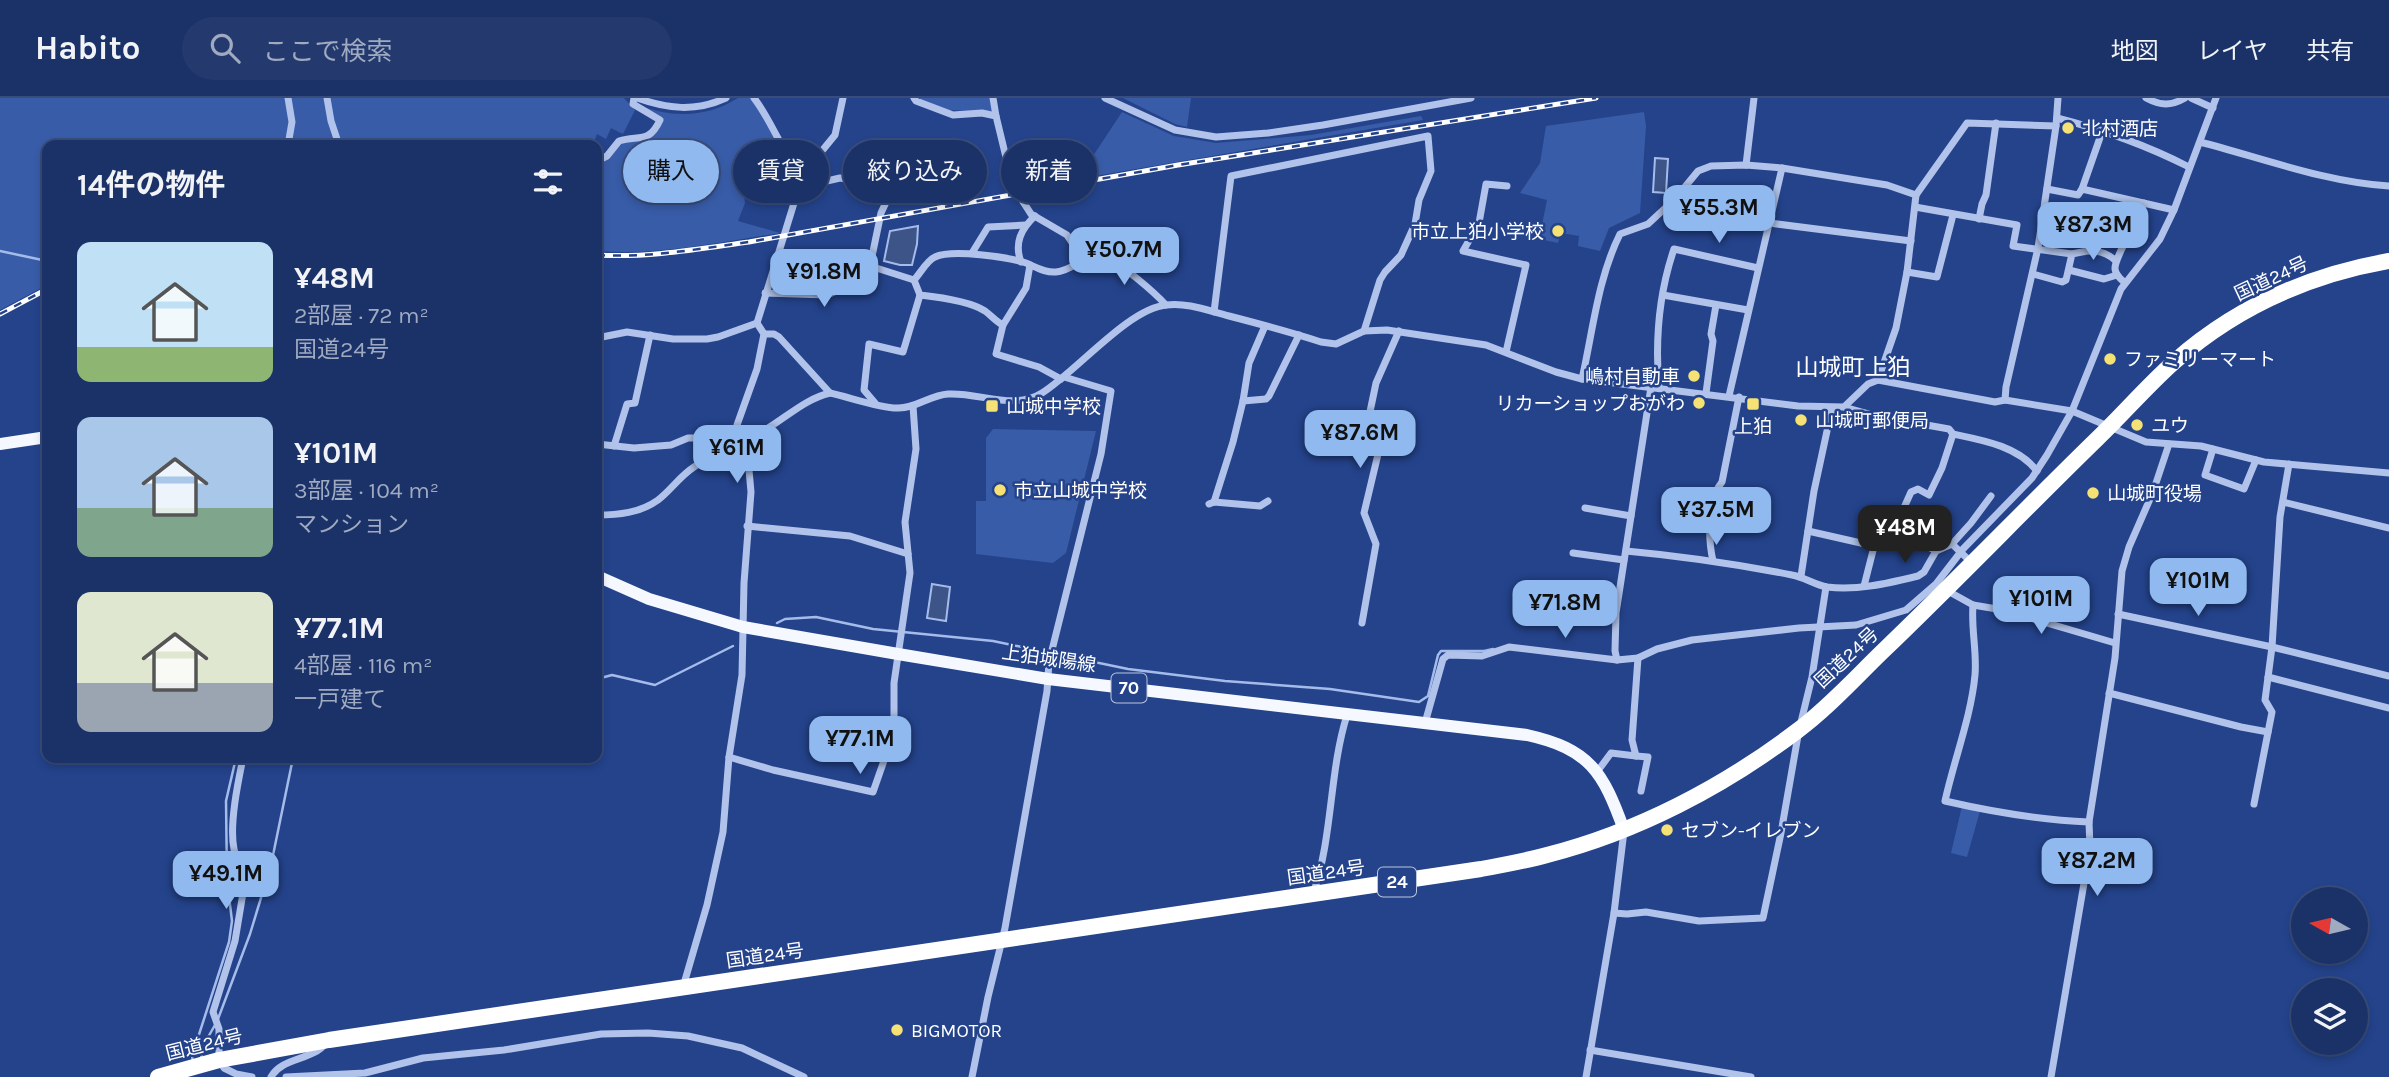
<!DOCTYPE html>
<html lang="ja">
<head>
<meta charset="utf-8">
<style>
	body { margin:0; font-family:Karla,"Noto Sans JP",sans-serif; background:#243a6e; color:#f1f3f6; height:100vh; display:flex; flex-direction:column; font-size:26px; white-space:nowrap }
	* { box-sizing:border-box; margin:0 }
	p { font-size:23px; color:#a0aac0 }
	.icon { flex:none; width:38px; height:38px; fill:none; stroke:currentColor; stroke-width:2; stroke-linecap:round; stroke-linejoin:round }
	.map { position:relative; flex:1; overflow:hidden }
	.side { position:absolute; left:42px; top:42px; width:560px; height:623px; display:flex; flex-direction:column; background:#1b3268; border-radius:14px; box-shadow:0 4px 10px #0003,0 0 0 2px #394d7c }
	.side>* { flex:none }
	.guide { position:absolute; left:623px; top:42px; width:665px; height:63px; display:flex; gap:14px }
	.needle { width:46px; rotate:278deg }
	.buttons { position:absolute; left:2291px; top:789px; display:grid; gap:14px }
	.buttons a { display:grid; place-items:center; width:77px; height:77px; border-radius:50%; background:#1b3268; box-shadow:0 4px 10px #0003,0 0 0 2px #394d7c; font-size:35px }
	.price { position:absolute; translate:-50% -60px; padding:0 16px; border-radius:14px; background:#90b9f0; color:#111; font-size:23px; line-height:46px; filter:drop-shadow(0 2px 4px #0008) }
	.price::after { content:''; position:absolute; left:50%; top:42px; width:21px; height:16px; margin-left:-10px; background:inherit; clip-path:polygon(0 0,100% 0,50% 100%) }
	.price.selected { background:#222; color:#fff }
	ul { padding:0; list-style:none }
	li { display:flex; align-items:center; gap:21px; height:175px; padding:0 35px }
	li span { display:grid; place-items:center; flex:none; width:196px; height:140px; border-radius:14px; color:#555 }
	li>.icon { margin-inline-start:auto }
	span .icon { width:84px; height:84px; fill:#fffc; stroke-width:1 }
	li b { font-size:30px }
	h2 { display:flex; justify-content:space-between; align-items:center; height:84px; padding:0 35px; font-size:30px }
	.chip { padding:0 24px; border-radius:32px; background:#1b3268; box-shadow:0 4px 10px #0003,0 0 0 2px #394d7c; font-size:24px; line-height:63px }
	.chip.selected { background:#90b9f0; color:#111 }
	header { display:flex; align-items:center; gap:42px; box-sizing:border-box; height:98px; padding:0 35px; background:#1b3268; border-bottom:2px solid #394d7c }
	header strong { font-size:33px }
	nav { display:flex; gap:38px; margin-inline-start:auto; font-size:24px }
	.search { width:490px; height:63px; background:#243a6e; display:flex; align-items:center; gap:18px; box-sizing:border-box; padding:0 24px; border-radius:38px; color:#a0aac0; font-size:26px }
	.map>svg:first-child { display:block }
	.green { fill:#385ca8 }
	.water { fill:#3d5489; stroke:#a5bceb; stroke-width:2 }
	.lines { fill:none; stroke-linecap:round; stroke-linejoin:round }
	.stream { stroke:#a5bceb; stroke-width:2.5 }
	.street { stroke:#b1c3ea; stroke-width:7 }
	.primary { stroke:#f5f8fe; stroke-width:12 }
	.highway { stroke:#fff; stroke-width:16 }
	.rail-casing { stroke:#fff; stroke-width:5 }
	.rail { stroke:#24438b; stroke-width:2.5; stroke-dasharray:8; stroke-linecap:butt }
	.poi-dot { fill:#f5e174; stroke:#24438b; stroke-width:2.5 }
	.labels { text-anchor:middle; stroke-width:5; stroke-linejoin:round; paint-order:stroke }
	.shield { fill:#24438b; stroke:#bdc7dc; stroke-width:2 }
	.shield-label { font-size:18px; font-weight:bold; fill:#fff }
	.poi-label { font-size:19px; fill:#fff; stroke:#24438b; text-anchor:start }
	.street-label { font-size:19px; fill:#fff; stroke:#24438b }
	.quarter-label { font-size:23px; fill:#fff; stroke:#24438b }
</style>
</head>
<body>
<header>
<strong>Habito</strong>
<div class="search"><svg class="icon" aria-label="search" viewBox="0 0 24 24"><circle cx="10" cy="10" r="6"/><path d="M15 15l6 6"/></svg>ここで検索</div>
<nav><a>地図</a><a>レイヤ</a><a>共有</a></nav>
</header>
<div class="map">
<svg width="2389" height="979" viewBox="0 0 2389 979">
	<rect width="100%" height="100%" fill="#24438b"/>
	<g class="green">
		<polygon points="0,0 624,0 635,12 623,36 611,30 606,41 597,36 593,47 47,47 47,187 0,212"/>
		<path d="M738,0H752L778,43L754,47L749,68L751,82L743,84L745,105L738,123L780,135C720,144 658,158 597,153V66C604,59 613,48 623,45C645,38 652,47 663,21L638,7C673,20 706,20 738,0Z"/>
		<polygon points="917,0 991,0 992,14 948,12"/>
		<polygon points="1123,0 1191,0 1187,29 1175,26"/>
		<polygon points="1122,14 1174,38 1216,45 1311,37 1421,18 1423,22 1054,85 1054,80 1078,75 1085,70"/>
		<polygon points="1644,14 1646,28 1640,115 1609,130 1600,153 1578,148 1579,138 1561,135 1558,145 1539,141 1547,102 1520,95 1540,65 1546,28"/>
		<polygon points="993,331 1096,333 1066,455 1053,465 976,456 976,403 986,403 986,340"/>
		<polygon points="1962,708 1980,713 1967,759 1951,755"/>
	</g>
	<g class="water">
		<polygon points="1655,60 1668,61 1666,95 1653,94"/>
		<polygon points="918,128 917,146 912,167 900,167 884,163 890,133"/>
		<polygon points="932,486 950,489 946,523 927,520"/>
	</g>
	<g class="lines">
		<g class="stream">
			<polyline points="0,153 47,163"/>
			<polyline points="777,525 785,521 816,519 873,531 993,543 1128,571 1225,583 1330,591 1419,604 1428,598 1438,557 1441,553 1484,553 1493,551"/>
			<polyline points="597,581 612,577 655,587 733,548"/>
			<polyline points="218,921 250,836 271,767 293,660"/>
			<polyline points="201,960 207,941 215,927"/>
			<polyline points="193,964 192,958 229,844 232,823 227,782 226,703 236,660"/>
		</g>
		<g class="street">
			<polyline points="288,0 292,24 288,47"/>
			<polyline points="327,0 331,23 339,47"/>
			<path d="M637,0C668,11 695,14 726,0"/>
			<path d="M754,0C772,23 782,56 803,76"/>
			<polyline points="914,0 916,3 953,17 982,15 996,18 1012,84 1018,96 1031,116 1067,137 1083,161"/>
			<polyline points="993,0 996,18"/>
			<polyline points="1105,0 1175,32 1216,39 1268,35 1323,27 1471,0"/>
			<path d="M2146,0C2161,8 2171,8 2185,0"/>
			<polyline points="2191,0 2213,10"/>
			<path d="M2057,20C2104,32 2146,47 2189,69"/>
			<path d="M2200,44C2262,60 2325,84 2389,88"/>
			<path d="M597,63L607,58L619,43C639,37 649,46 660,22L633,6L634,0"/>
			<polyline points="1746,67 1754,0"/>
			<polyline points="801,86 818,85 840,80 886,88 889,92 888,100 881,115 870,168"/>
			<polyline points="2047,91 2078,97 2082,91 2174,112"/>
			<polyline points="2082,91 2103,31"/>
			<polyline points="1916,97 1967,25 2056,28"/>
			<polyline points="1915,109 2017,127 2013,148 2072,156"/>
			<polyline points="1979,121 1982,106 1986,97 1996,25"/>
			<polyline points="1769,125 1911,143"/>
			<polyline points="972,155 988,129 1026,127"/>
			<path d="M1021,164C1014,145 1021,131 1035,118"/>
			<polyline points="1030,167 1026,190 1003,227 996,256 1039,269 1061,281"/>
			<polyline points="2069,172 2104,181 2117,177"/>
			<polyline points="1907,174 1937,179 1953,117"/>
			<path d="M2033,176L2062,184L2066,182L2072,156C2089,152 2102,150 2116,163"/>
			<path d="M914,182C920,176 927,162 935,159C952,151 1008,159 1026,165C1036,169 1045,175 1056,174C1075,173 1086,152 1106,160C1122,166 1154,194 1166,207"/>
			<path d="M2125,185C2121,181 2116,178 2115,171C2114,160 2139,120 2144,105"/>
			<path d="M765,195L827,197L834,194L859,169L870,168L914,182L920,197C938,199 970,203 985,213C992,218 995,223 1003,227"/>
			<polyline points="1663,197 1748,212"/>
			<polyline points="1214,214 1231,78 1428,38 1431,73 1419,102 1415,126 1401,157 1385,174 1380,182 1364,233"/>
			<polyline points="764,236 774,236 779,239 830,295"/>
			<polyline points="597,240 627,234 673,241 707,241 718,239 757,225"/>
			<polyline points="1506,254 1526,167 1463,153 1479,125 1486,86 1507,88"/>
			<path d="M1582,281C1593,232 1598,180 1620,136L1648,126L1675,101L1698,73L1711,68L1746,67L1782,70L1887,87L1916,97L1907,174L1896,230L1878,282"/>
			<path d="M1659,290C1655,243 1659,195 1674,151L1758,170"/>
			<polyline points="1706,295 1713,243 1711,236 1716,207"/>
			<polyline points="1729,298 1782,70"/>
			<polyline points="2005,302 2006,289 2038,150 2056,28 2058,0"/>
			<polyline points="1243,303 1266,301 1269,298 1299,237"/>
			<polyline points="875,305 864,292 869,246 903,254 920,197"/>
			<path d="M1844,309L1876,318L1949,331L1953,336C1982,342 2018,348 2037,373"/>
			<polyline points="597,346 634,350 671,347 688,340 704,340 737,345"/>
			<polyline points="614,348 627,306 635,305 650,237"/>
			<polyline points="2213,351 2205,377 2244,391 2256,362"/>
			<polyline points="1214,404 1233,344 1243,303 1249,265 1265,228"/>
			<polyline points="2283,404 2389,430"/>
			<polyline points="1209,406 1214,404 1260,408 1268,403"/>
			<polyline points="1585,410 1631,418"/>
			<path d="M597,417C618,417 640,415 658,402C671,392 680,378 694,369C716,354 742,346 765,332C787,319 805,301 830,295C849,299 879,310 897,310C915,311 930,297 948,296C979,294 1014,313 1042,295C1077,273 1128,211 1166,207C1187,204 1209,213 1229,218C1260,226 1290,234 1321,244L1336,246L1364,233L1387,232L1486,247L1556,274L1582,281L1798,308L1844,309L1868,286L1878,282L1995,304L2005,302L2072,313L2146,344L2201,348L2264,364L2389,375"/>
			<polyline points="747,428 850,438 908,456"/>
			<polyline points="1894,432 1911,394 1918,391 1929,397 1942,370 1953,336"/>
			<polyline points="1808,433 1874,448"/>
			<polyline points="1952,446 1971,425 1991,398"/>
			<path d="M1626,453C1681,458 1736,466 1792,477C1804,479 1815,487 1827,489C1857,493 1889,485 1918,478L1924,474L1936,453L1952,446L1971,464"/>
			<polyline points="1573,455 1624,462"/>
			<path d="M1713,463C1708,441 1707,401 1722,384L1739,299"/>
			<polyline points="1801,478 1814,393 1832,310"/>
			<polyline points="1864,488 1879,429 1897,433 1936,453"/>
			<polyline points="1946,492 1973,507 2003,512 2115,545"/>
			<path d="M1973,507C1971,531 1977,553 1975,577C1971,619 1954,662 1945,703C1993,714 2040,722 2089,724"/>
			<polyline points="2118,516 2272,549 2389,578"/>
			<polyline points="1362,525 1376,446 1364,415 1379,352 1376,339 1367,328 1376,285 1399,233"/>
			<polyline points="1617,562 1615,553 1616,515 1651,289"/>
			<polyline points="2268,579 2389,610"/>
			<polyline points="2109,595 2241,629 2268,634"/>
			<polyline points="1425,625 1443,561 1448,557 1482,558 1509,549 1617,562 1638,560 1657,551 1692,542 1799,530 1856,527 1906,512 1936,486 1963,451 2032,380 2047,357 2072,313 2121,191 2160,141 2174,112 2216,0"/>
			<polyline points="1636,658 1648,659 1641,693"/>
			<polyline points="729,659 773,672 873,694 894,634 894,585 910,475 905,424 916,351 913,308"/>
			<path d="M243,660C238,684 229,727 234,751C236,762 244,770 245,783L235,843L213,914L219,931V962L224,970L236,976L252,979"/>
			<polyline points="1597,674 1611,655 1636,658 1632,642 1638,560"/>
			<polyline points="2254,706 2272,614 2265,602 2272,549 2280,419 2289,366"/>
			<path d="M1313,796C1333,739 1329,674 1347,617"/>
			<polyline points="1614,815 1627,816 1646,814 1699,823 1763,820 1781,735 1799,632 1812,579 1826,489"/>
			<polyline points="683,889 707,807 723,734 729,659 742,577 744,485 751,394 749,372 738,345 737,327 757,271 764,236 757,225 803,76 835,37 843,0"/>
			<polyline points="1590,952 1751,979"/>
			<path d="M271,979C282,959 312,963 326,945"/>
			<polyline points="286,979 365,975 423,960 504,952 601,936 648,935 688,938 742,950 804,979"/>
			<polyline points="972,979 988,899 1005,830 1047,593 1049,564 1101,356 1111,293 1064,279"/>
			<polyline points="1586,979 1614,815 1624,733"/>
			<polyline points="2051,979 2090,750 2089,724 2115,560 2122,473 2129,449 2153,394 2169,346"/>
		</g>
		<g class="primary">
			<polyline points="0,346 47,339"/>
			<path d="M597,478L649,501L743,529L898,556L1048,581L1527,637C1590,651 1603,674 1624,732"/>
		</g>
		<path class="highway" d="M158,979L219,962L329,942L1481,771C1503,767 1525,763 1547,757C1637,734 1723,689 1797,633C1828,610 1855,580 1883,553C1956,483 2026,410 2098,340C2124,315 2147,288 2174,264C2235,210 2309,177 2389,163"/>
		<g class="rail-casing">
			<g id="rail">
				<path d="M597,157C648,160 698,151 749,144L1178,67L1596,0"/>
				<polyline points="0,216 47,191"/>
			</g>
		</g>
		<use href="#rail" class="rail"/>
	</g>
	<g class="poi-dot">
		<circle cx="2068" cy="30" r="7"/>
		<circle cx="1558" cy="133" r="7"/>
		<circle cx="2110" cy="261" r="7"/>
		<circle cx="1694" cy="278" r="7"/>
		<circle cx="1699" cy="305" r="7"/>
		<rect x="1746" y="299" width="14" height="14" rx="3.5"/>
		<rect x="985" y="301" width="14" height="14" rx="3.5"/>
		<circle cx="1801" cy="322" r="7"/>
		<circle cx="2137" cy="327" r="7"/>
		<circle cx="1000" cy="392" r="7"/>
		<circle cx="2093" cy="395" r="7"/>
		<circle cx="1667" cy="732" r="7"/>
		<circle cx="897" cy="932" r="7"/>
	</g>
	<g class="labels">
		<g class="shield">
			<rect x="1111.5" y="575.5" width="35" height="29" rx="5"/>
			<rect x="1378" y="769.5" width="38" height="29" rx="5"/>
		</g>
		<g class="shield-label">
			<text x="1129" y="596">70</text>
			<text x="1397" y="790">24</text>
		</g>
		<g class="poi-label">
			<text x="2082" y="37">北村酒店</text>
			<text x="1544" y="140" text-anchor="end">市立上狛小学校</text>
			<text x="2124" y="268">ファミリーマート</text>
			<text x="1680" y="285" text-anchor="end">嶋村自動車</text>
			<text x="1685" y="312" text-anchor="end">リカーショップおがわ</text>
			<text x="1006" y="315">山城中学校</text>
			<text x="1815" y="329">山城町郵便局</text>
			<text x="2151" y="334">ユウ</text>
			<text x="1753" y="335" text-anchor="middle">上狛</text>
			<text x="1014" y="399">市立山城中学校</text>
			<text x="2107" y="402">山城町役場</text>
			<text x="1681" y="739">セブン-イレブン</text>
			<text x="911" y="939">BIGMOTOR</text>
		</g>
		<g class="street-label">
			<text transform="translate(2271 180) rotate(-25)" y="7">国道24号</text>
			<text transform="translate(1846 559) rotate(-43)" y="7">国道24号</text>
			<text transform="translate(1049 560) rotate(8)" y="7">上狛城陽線</text>
			<text transform="translate(1326 774) rotate(-8)" y="7">国道24号</text>
			<text transform="translate(765 857) rotate(-8)" y="7">国道24号</text>
			<text transform="translate(204 946) rotate(-14)" y="7">国道24号</text>
		</g>
		<g class="quarter-label">
			<text x="1853" y="277">山城町上狛</text>
		</g>
	</g>
</svg>
<div class="buttons">
<a><svg class="needle" viewBox="-14 -14 28 28"><path d="M0-13l5 13h-10z" fill="#e53935"/><path d="M0 13l5-13h-10z" fill="#a0aac0"/></svg></a>
<a><svg class="icon" aria-label="layers" viewBox="0 0 24 24"><path d="M12 4l9 5-9 5-9-5zM3 14l9 5 9-5"/></svg></a>
</div>
<b class="price" style="left:1719px;top:147px">¥55.3M</b>
<b class="price" style="left:2093px;top:164px">¥87.3M</b>
<b class="price" style="left:1124px;top:189px">¥50.7M</b>
<b class="price" style="left:824px;top:211px">¥91.8M</b>
<b class="price" style="left:1360px;top:372px">¥87.6M</b>
<b class="price" style="left:737px;top:387px">¥61M</b>
<b class="price" style="left:1716px;top:449px">¥37.5M</b>
<b class="price selected" style="left:1905px;top:467px">¥48M</b>
<b class="price" style="left:2198px;top:520px">¥101M</b>
<b class="price" style="left:2041px;top:538px">¥101M</b>
<b class="price" style="left:1565px;top:542px">¥71.8M</b>
<b class="price" style="left:860px;top:678px">¥77.1M</b>
<b class="price" style="left:2097px;top:800px">¥87.2M</b>
<b class="price" style="left:226px;top:813px">¥49.1M</b>
<div class="guide">
<a class="chip selected">購入</a>
<a class="chip">賃貸</a>
<a class="chip">絞り込み</a>
<a class="chip">新着</a>
</div>
<section class="side">
<h2>14件の物件<svg class="icon" aria-label="filters" viewBox="0 0 24 24"><path d="M4 7h16M4 17h16"/><circle cx="9" cy="7" r="2"/><circle cx="15" cy="17" r="2"/></svg></h2>
<ul>
<li><span style="background:linear-gradient(#bfe0f5 75%,#8fb573 0)"><svg class="icon" aria-label="home" viewBox="0 0 24 24"><path d="M3 11l9-7 9 7M6 9v11h12V9"/></svg></span><div><b>¥48M</b><p>2部屋 · 72 m²</p><p>国道24号</p></div></li>
<li><span style="background:linear-gradient(#a9c7e8 65%,#7fa58c 0)"><svg class="icon" aria-label="home" viewBox="0 0 24 24"><path d="M3 11l9-7 9 7M6 9v11h12V9"/></svg></span><div><b>¥101M</b><p>3部屋 · 104 m²</p><p>マンション</p></div></li>
<li><span style="background:linear-gradient(#dfe7d0 65%,#9aa5b1 0)"><svg class="icon" aria-label="home" viewBox="0 0 24 24"><path d="M3 11l9-7 9 7M6 9v11h12V9"/></svg></span><div><b>¥77.1M</b><p>4部屋 · 116 m²</p><p>一戸建て</p></div></li>
</ul>
</section>
</div>
</body>
</html>
